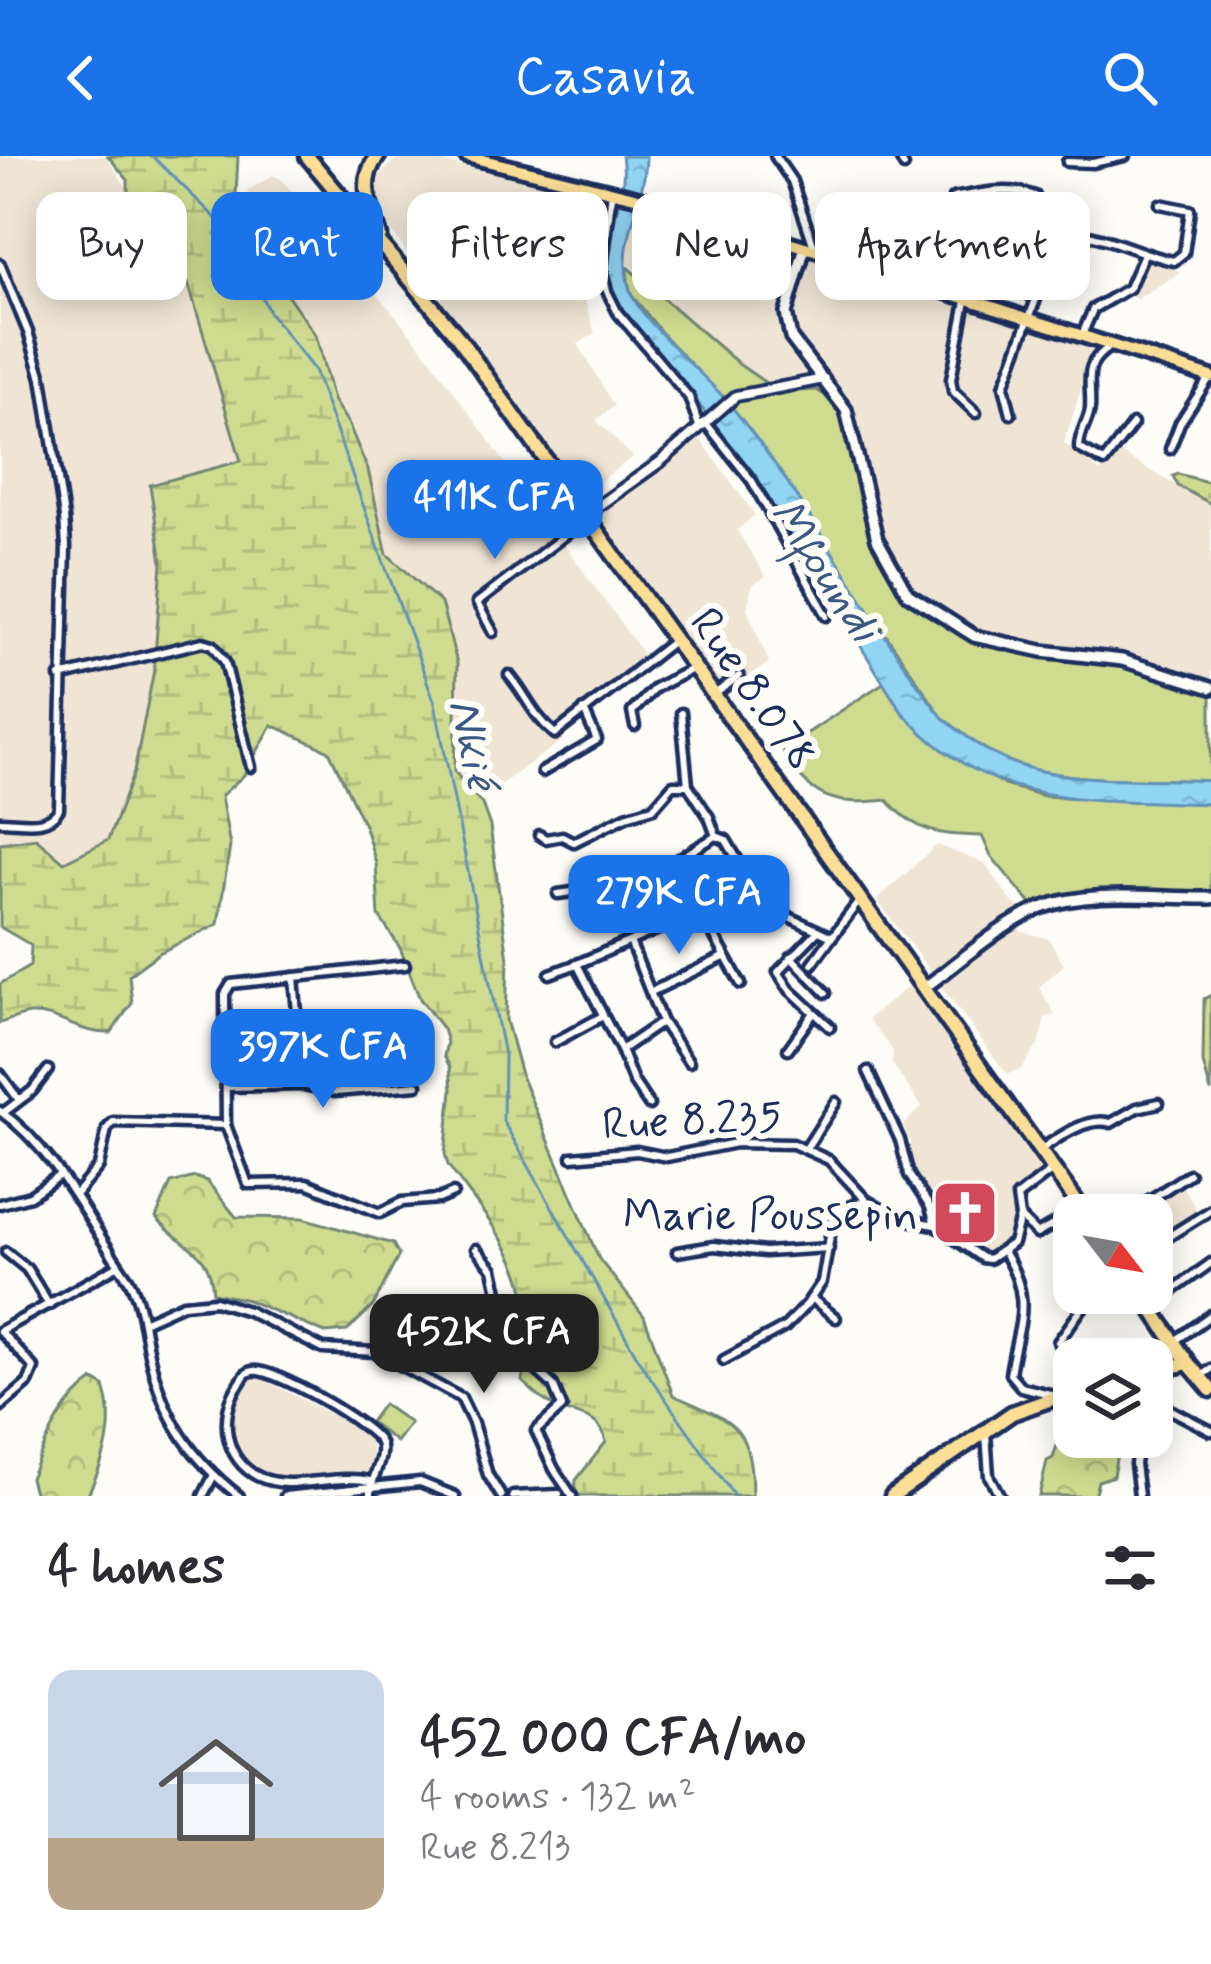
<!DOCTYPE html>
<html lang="en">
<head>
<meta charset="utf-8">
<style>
	body { margin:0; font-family:Mynerve,sans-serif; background:#f7f7f7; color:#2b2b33; height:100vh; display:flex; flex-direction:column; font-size:45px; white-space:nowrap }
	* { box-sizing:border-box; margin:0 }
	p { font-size:39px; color:#7c7c81 }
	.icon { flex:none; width:66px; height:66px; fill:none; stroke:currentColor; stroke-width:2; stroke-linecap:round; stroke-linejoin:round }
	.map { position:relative; height:1340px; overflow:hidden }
	.panel { display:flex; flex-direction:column; background:#fff; flex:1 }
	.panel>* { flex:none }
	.hud { position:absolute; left:36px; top:36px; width:1140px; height:108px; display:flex; gap:24px }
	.needle { width:78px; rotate:121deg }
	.controls { position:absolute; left:1053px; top:1038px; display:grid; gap:24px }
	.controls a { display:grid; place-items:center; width:120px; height:120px; border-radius:24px; background:#fff; box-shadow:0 6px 30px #0003; font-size:60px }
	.price { position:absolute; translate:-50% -102px; padding:0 27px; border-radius:24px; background:#1a73e8; color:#fff; font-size:39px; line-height:78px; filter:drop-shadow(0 3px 6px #0008) }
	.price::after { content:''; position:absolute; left:50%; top:72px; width:36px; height:27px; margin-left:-18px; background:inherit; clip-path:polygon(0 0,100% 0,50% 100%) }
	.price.current { background:#222; color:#fff }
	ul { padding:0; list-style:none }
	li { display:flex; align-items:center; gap:36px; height:300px; padding:0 48px }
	li span { display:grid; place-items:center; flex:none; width:336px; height:240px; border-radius:24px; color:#555 }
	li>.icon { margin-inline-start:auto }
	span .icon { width:144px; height:144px; fill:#fffc; stroke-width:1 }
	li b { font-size:51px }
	h2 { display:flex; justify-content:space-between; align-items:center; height:144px; padding:0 48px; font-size:51px }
	.chip { padding:0 42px; border-radius:24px; background:#fff; box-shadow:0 6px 30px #0003; font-size:42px; line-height:108px }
	.chip.current { background:#1a73e8; color:#fff }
	header { display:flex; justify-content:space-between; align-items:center; height:156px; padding:0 48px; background:#1a73e8; color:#fff; font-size:54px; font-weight:600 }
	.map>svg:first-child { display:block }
	.built { fill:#f0e5d5 }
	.green { fill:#cfdc8f; stroke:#758676; stroke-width:3 }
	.forest { fill:url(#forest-crowns); stroke:#758676; stroke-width:3 }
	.wetland { fill:url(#wetland-marsh); stroke:#758676; stroke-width:3 }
	.water { fill:url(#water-ripples); stroke:#6292b8; stroke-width:3 }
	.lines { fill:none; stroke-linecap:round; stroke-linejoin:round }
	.stream { stroke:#6292b8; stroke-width:3 }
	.minor-casing { stroke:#1b2f5e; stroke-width:15 }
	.tertiary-casing { stroke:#1b2f5e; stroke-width:16 }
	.secondary-casing { stroke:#1b2f5e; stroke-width:18 }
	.primary-casing { stroke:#1b2f5e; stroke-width:20 }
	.trunk-casing { stroke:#1b2f5e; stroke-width:21 }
	.minor { stroke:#fdfcf7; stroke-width:6 }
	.tertiary { stroke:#fdfcf7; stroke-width:8 }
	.secondary { stroke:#fdfcf7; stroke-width:9 }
	.primary { stroke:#fcde96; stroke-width:10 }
	.trunk { stroke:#fcde96; stroke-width:12 }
	.labels { text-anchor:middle; stroke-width:12; stroke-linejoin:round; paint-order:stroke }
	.street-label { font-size:45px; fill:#1b2f5e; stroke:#fdfcf7 }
	.poi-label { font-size:45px; fill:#1b2f5e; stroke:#fdfcf7; text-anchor:end }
	.water-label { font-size:48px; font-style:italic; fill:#395884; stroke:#fdfcf7 }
</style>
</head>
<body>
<header><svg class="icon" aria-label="back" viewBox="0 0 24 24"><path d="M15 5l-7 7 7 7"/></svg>Casavia<svg class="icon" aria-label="search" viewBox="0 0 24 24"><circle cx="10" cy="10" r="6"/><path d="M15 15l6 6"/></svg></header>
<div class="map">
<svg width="1211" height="1340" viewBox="0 0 1211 1340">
	<defs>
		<pattern id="forest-crowns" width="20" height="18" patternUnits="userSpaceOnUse" patternTransform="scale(3)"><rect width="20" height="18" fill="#cfdc8f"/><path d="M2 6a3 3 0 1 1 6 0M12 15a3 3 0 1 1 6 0" fill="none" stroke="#b1bd7e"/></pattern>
		<pattern id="wetland-marsh" width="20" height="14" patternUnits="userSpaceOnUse" patternTransform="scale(3)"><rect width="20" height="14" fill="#cfdc8f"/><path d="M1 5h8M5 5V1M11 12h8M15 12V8" fill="none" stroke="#b1bd7e"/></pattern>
		<pattern id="water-ripples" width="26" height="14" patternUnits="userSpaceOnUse" patternTransform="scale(3)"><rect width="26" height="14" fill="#92d4f4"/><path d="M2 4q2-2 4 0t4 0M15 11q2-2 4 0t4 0" fill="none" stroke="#7db6d4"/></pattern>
	</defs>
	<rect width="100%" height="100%" fill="#fdfcf7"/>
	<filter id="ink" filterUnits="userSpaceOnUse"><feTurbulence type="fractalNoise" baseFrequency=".00833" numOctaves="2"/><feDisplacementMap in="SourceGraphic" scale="24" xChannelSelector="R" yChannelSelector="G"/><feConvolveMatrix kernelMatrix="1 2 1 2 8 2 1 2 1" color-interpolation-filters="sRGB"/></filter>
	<g filter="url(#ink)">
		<g class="built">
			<polygon points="0,0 106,0 188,126 241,305 150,330 162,406 154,514 134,616 108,684 63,706 36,682 0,686"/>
			<polygon points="414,0 643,49 1097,183 1064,287 1100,316 1117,295 1211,350 1211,532 995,486 930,455 892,415 817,234 779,236 744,212 598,81 583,126 588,127 584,141 595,177 578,188 614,250 596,264 633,301 599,326 600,339 660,297 690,269 755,359 737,374 766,421 752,429 747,453 769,506 726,540 380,59 373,40 374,25 398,1"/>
			<polygon points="273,19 281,23 424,194 651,509 572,571 563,584 493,634 455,616 457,508 441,447 387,398 368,314 348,267 333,244 316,180 234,81 249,34"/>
			<polygon points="1146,101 1181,116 1137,143 1131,140"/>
			<polygon points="937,689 985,708 1013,747 1025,755 1020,775 1049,783 1064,809 1039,831 1055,859 1045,861 1040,886 1021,913 1007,918 877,744"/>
			<polygon points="911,828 1048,1021 1019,1045 1020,1076 1014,1089 1004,1100 984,1107 929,1065 903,1005 911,987 903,969 922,951 892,908 893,895 868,863"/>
			<polygon points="1180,1027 1199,1058 1152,1087 1152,1059 1120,1059"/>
			<polygon points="249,1216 359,1273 370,1287 374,1307 367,1321 273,1325 253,1317 238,1303 226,1260 230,1245"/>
		</g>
		<g class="green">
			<path d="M626,110L740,209L779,236L817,234L846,254L877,383L908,437L974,480L1122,504L1211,532V625C1151,622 1069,628 1013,607C986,597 964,579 942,561L727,246L665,181L630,137Z"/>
			<path d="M883,527L902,556L1004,629L1044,640L1211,648V747L1102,742L1036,754L991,700L982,680C938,679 917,677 887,644C833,650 810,643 782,594Z"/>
			<polygon points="1211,839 1211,936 1203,907 1204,843"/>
			<polygon points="383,1248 410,1267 396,1286 370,1266"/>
		</g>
		<g class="forest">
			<polygon points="1178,318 1211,327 1211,348 1178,330 1173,320"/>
			<path d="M195,1021L207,1025L236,1061L303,1062L393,1088L399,1099L373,1150L347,1175L325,1177L248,1144L213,1137C210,1091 184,1094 156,1062L171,1027Z"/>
			<path d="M94,1224L104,1230C117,1270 105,1303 87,1340H35L30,1322C47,1284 59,1249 94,1224Z"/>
			<polygon points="1074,1265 1074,1281 1127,1281 1117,1298 1113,1320 1098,1325 1094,1340 1039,1340 1047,1305 1053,1302 1059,1284"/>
		</g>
		<path class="wetland" d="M108,0H238L234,81L282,131L316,180L333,244L348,267L368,314L387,398L441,447L457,507L455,616L482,648L490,670L508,803L506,864L522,922L599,1103L644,1160L673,1239C733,1266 752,1268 752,1340H575L576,1324L606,1286C601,1261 583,1261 563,1254C546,1248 534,1237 522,1225L527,1202L520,1192C523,1174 529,1153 524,1134C514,1089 474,1046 448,1009L445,998L452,934L450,911L444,900L447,886L443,873L420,843L400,792L379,760L376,707L365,671L329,595L272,569L244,619L221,640L230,690L218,768L159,797L129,819L132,847L111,877C77,878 57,856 30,858C21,859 9,864 0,867V828L30,810L31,789L0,771V687L36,682L64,706L108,684L134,616L154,514L162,406L150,329L241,305L188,126L128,69V24Z"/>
		<path class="water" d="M622,0H646C646,45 615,89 630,134C641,166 702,216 726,244C808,341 864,460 942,561C964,579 986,597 1013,607C1069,628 1151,622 1211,625V648C1090,642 990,656 902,556C840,458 781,358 712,265C683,226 627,177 611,135C594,90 631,45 622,0Z"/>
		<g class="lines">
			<polyline class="stream" points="152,0 232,78 269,156 314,214 435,547 504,899 503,965 643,1211 734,1340"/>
			<g class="minor-casing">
				<g id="minor">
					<polyline points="775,0 792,25 814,91"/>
					<polyline points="899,0 904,10"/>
					<polyline points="1067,6 1093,7 1125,0"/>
					<polyline points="612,36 602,113 607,135 618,157 689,241 699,270"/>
					<path d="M958,74L953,42C979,37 1010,30 1035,40C1021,65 1001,101 1008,129L1036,142"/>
					<path d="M0,108L28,176L42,222L64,361L66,391L59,653C48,673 21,665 0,665"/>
					<polyline points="966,145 951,223 953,235 976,257"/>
					<polyline points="1082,179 1093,153 1129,132 1144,98"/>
					<path d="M1110,191C1081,208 1092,227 1090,253C1088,267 1079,276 1079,292L1104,306L1133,268"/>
					<path d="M1011,258L1004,230L1060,78C1087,70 1143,100 1174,105L1184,97L1190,54L1160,48"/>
					<polyline points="705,266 752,325 827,460"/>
					<polyline points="1170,293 1180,267 1210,221"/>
					<polyline points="493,476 477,447 586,363"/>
					<path d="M509,519C527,540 532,559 555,578L676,483"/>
					<polyline points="60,521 203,486 213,489 225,506 251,611"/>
					<polyline points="715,538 739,520"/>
					<polyline points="681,557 688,629 709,661 716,680 726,684 758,739 789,761 832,781 860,744"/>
					<polyline points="635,570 632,556 655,532 692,513"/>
					<polyline points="542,616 597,584 584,554"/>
					<polyline points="539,679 546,683 562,680 574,686 626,660 653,652 673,629 688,629"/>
					<polyline points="558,738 602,732 666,711 716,680"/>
					<polyline points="701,756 741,828"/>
					<polyline points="818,775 778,816 790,834 830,871"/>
					<polyline points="791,801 826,837"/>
					<polyline points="812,808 831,782"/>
					<polyline points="550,818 577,808"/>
					<polyline points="294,821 303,929"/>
					<polyline points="651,836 724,801"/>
					<polyline points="662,866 689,906"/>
					<polyline points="555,886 601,861"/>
					<polyline points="788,893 813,858"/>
					<polyline points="621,894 662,866 631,788"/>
					<polyline points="868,915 900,984 909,1019 930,1051 935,1069"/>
					<polyline points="0,918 19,944"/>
					<polyline points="226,931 303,929 335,936 417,929"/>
					<polyline points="649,949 633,925 621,894 577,808 754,732"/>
					<path d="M0,955C59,997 88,1067 129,1124C142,1148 143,1172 149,1198C163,1261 189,1301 239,1340"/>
					<polyline points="3,957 32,935 48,914"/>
					<polyline points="226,969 248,1028 307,1027 380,1057 402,1046 439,1043 453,1037"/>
					<polyline points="807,991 836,946"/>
					<path d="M1040,994C1059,981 1088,960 1111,967L1137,952L1159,947"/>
					<polyline points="572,1001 637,995 667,1001 736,987 793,988 829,1004 866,1044"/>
					<polyline points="75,1039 99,1010 107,973 113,966 226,969 225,838 231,828 405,809"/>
					<polyline points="0,1048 30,1040 60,1019"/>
					<polyline points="1119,1059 1151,1043 1189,1018"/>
					<polyline points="1020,1061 1037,1078 1080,1053"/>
					<polyline points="1152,1091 1211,1054"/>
					<polyline points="476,1093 493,1113 510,1190 553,1229 562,1251 536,1275 554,1313 572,1340"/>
					<polyline points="6,1096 27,1113 49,1149"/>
					<polyline points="677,1096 714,1090 765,1096 829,1092"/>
					<path d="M1004,1097C1035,1146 1017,1169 1010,1218L1021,1231L1054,1239"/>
					<polyline points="811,1142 836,1162"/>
					<polyline points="1151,1150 1211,1107"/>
					<polyline points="143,1166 183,1148 215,1145 248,1155 323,1193 376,1196 461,1242 473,1267 488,1319 501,1340"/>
					<polyline points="0,1175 117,1110"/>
					<polyline points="0,1175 34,1212 28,1227 0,1251"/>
					<polyline points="1175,1185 1211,1159"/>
					<polyline points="1058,1186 1093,1137"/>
					<polyline points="724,1204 785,1171 807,1148 822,1126 834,1057 866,1044 897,1062 935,1069 982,1102 989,1103 1013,1087 1020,1061 1017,1041 1051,1015"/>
					<polyline points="396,1205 416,1154 485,1158"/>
					<polyline points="1201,1220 1211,1213"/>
					<polyline points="1152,1244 1211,1275"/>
					<polyline points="986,1277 989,1320 1000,1340"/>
					<path d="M370,1325C334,1317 293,1336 259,1321C223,1304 218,1257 240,1227C244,1221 245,1216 253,1215C272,1211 373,1269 380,1287C386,1302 369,1323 371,1340"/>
					<polyline points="203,1340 214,1319"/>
					<polyline points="285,1340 420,1326 455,1340"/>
					<polyline points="513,1340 559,1338"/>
					<polyline points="1139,1340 1135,1308 1139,1281"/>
				</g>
			</g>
			<g class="tertiary-casing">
				<polyline id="tertiary" points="587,358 660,306 736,240 824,223"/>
			</g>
			<g class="secondary-casing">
				<g id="secondary">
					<polyline points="805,91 786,157 791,182 846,254 877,383 908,438 974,480 1042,495 1122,504 1211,532"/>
					<path d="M924,832C960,806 999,769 1041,752C1092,732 1158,743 1211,742"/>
				</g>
			</g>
			<g class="primary-casing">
				<polyline id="primary" points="466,0 647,44 805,91 1211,221"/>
			</g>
			<g class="trunk-casing">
				<g id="trunk">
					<polyline points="307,0 458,181 1086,1059"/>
					<path d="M378,0C357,25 371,52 380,80"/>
					<polyline points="1141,1137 1188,1207 1211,1234"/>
					<polyline points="1152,1216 1188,1207"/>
					<polyline points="892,1340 1012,1257 1074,1235"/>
				</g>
			</g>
			<use href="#minor" class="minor"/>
			<use href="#tertiary" class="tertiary"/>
			<use href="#secondary" class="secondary"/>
			<use href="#primary" class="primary"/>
			<use href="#trunk" class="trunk"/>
		</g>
	</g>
	<defs>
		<g id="church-square" transform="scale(3.45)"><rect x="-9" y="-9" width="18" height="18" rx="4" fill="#d1495b" stroke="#fdfcf7"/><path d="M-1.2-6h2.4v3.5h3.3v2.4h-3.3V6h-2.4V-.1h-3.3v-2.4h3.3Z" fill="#fff"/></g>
	</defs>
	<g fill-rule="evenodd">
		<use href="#church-square" x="965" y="1057"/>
	</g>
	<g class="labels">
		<g class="street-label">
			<text transform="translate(755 532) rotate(55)" y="16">Rue 8.078</text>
			<text transform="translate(692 962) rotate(-3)" y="16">Rue 8.235</text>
		</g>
		<g class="poi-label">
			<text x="918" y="1073">Marie Poussepin</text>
		</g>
		<g class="water-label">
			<text transform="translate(827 413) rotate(56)" y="17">Mfoundi</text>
			<text transform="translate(475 587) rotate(78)" y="17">Nkié</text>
		</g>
	</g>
</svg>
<div class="controls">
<a><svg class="needle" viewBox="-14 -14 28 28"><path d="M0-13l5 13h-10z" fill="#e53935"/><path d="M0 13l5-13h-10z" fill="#7c7c81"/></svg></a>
<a><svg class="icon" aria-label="layers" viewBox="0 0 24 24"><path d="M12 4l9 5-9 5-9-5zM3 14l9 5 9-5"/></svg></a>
</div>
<b class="price" style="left:495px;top:406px">411K CFA</b>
<b class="price" style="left:679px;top:801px">279K CFA</b>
<b class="price" style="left:323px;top:955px">397K CFA</b>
<b class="price current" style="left:484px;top:1240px">452K CFA</b>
<div class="hud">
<a class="chip">Buy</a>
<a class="chip current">Rent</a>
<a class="chip">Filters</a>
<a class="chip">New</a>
<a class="chip">Apartment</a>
</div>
</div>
<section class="panel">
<h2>4 homes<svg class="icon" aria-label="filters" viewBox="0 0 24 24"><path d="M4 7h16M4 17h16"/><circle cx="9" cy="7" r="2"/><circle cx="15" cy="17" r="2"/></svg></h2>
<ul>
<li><span style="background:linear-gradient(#c9d6e8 70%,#b9a48a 0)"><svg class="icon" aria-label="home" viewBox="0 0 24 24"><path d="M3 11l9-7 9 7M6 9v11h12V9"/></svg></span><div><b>452 000 CFA/mo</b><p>4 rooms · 132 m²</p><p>Rue 8.213</p></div></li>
</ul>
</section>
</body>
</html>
